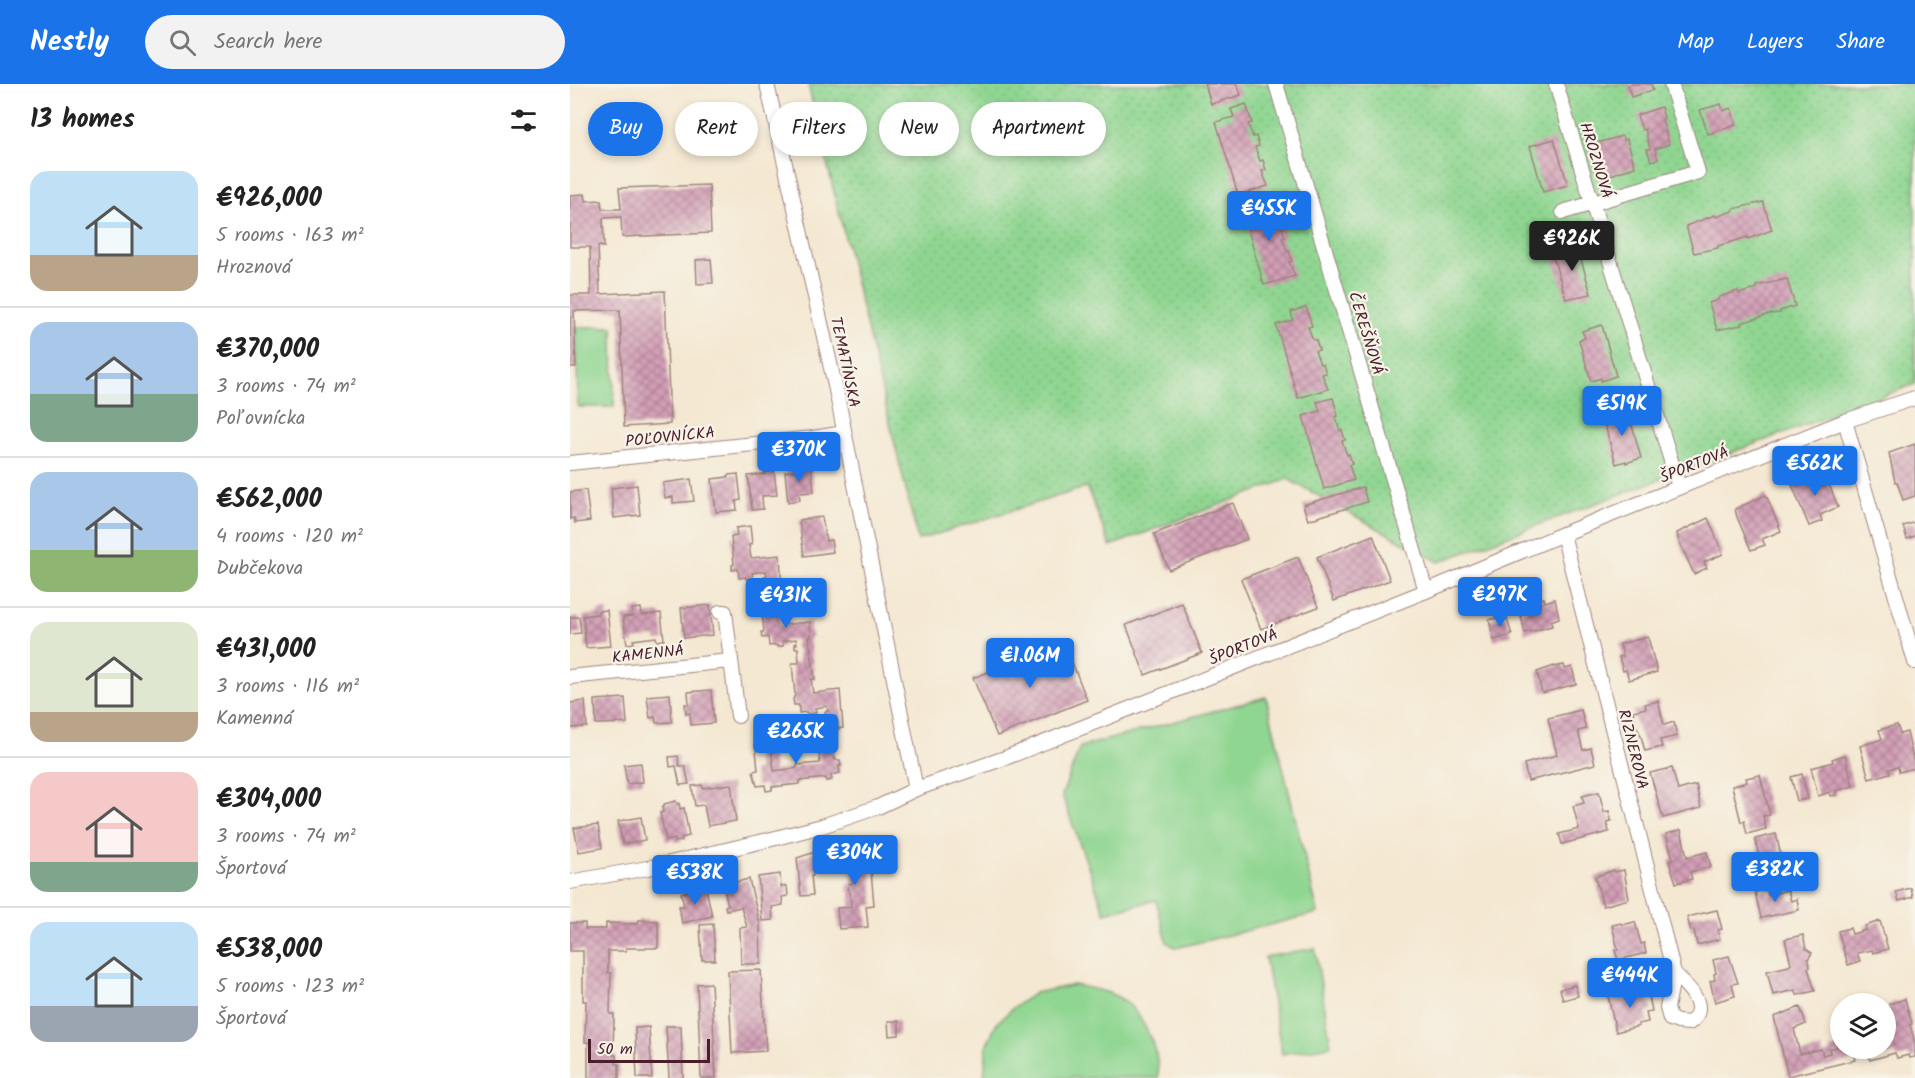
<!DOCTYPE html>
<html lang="en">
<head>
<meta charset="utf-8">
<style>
	body { margin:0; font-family:Kalam,sans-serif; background:#f2f2f2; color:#222; height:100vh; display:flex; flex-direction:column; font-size:22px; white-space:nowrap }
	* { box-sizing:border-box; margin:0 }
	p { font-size:20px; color:#767676 }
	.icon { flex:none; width:33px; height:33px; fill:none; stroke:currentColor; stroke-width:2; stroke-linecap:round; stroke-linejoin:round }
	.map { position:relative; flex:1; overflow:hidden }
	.details { display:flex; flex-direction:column; background:#fff; width:570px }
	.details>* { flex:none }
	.guide { position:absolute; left:18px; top:18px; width:570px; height:54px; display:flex; gap:12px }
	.controls { position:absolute; left:1260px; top:909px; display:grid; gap:12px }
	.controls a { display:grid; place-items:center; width:66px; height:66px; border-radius:50%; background:#fff; box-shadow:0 3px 9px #0003; font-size:30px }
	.scale { position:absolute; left:18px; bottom:15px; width:122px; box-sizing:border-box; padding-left:6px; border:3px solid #4a1f2b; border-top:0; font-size:16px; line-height:21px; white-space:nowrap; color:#4a1f2b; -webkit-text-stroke:4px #f7f3e8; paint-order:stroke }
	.price { position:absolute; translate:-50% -51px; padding:0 14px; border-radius:6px; background:#1a73e8; color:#fff; font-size:20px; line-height:39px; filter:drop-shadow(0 2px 3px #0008) }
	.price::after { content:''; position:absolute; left:50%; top:36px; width:18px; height:14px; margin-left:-9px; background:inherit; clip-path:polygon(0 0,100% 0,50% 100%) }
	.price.current { background:#222; color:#fff }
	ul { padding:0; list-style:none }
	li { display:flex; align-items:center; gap:18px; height:150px; padding:0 30px }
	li+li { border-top:2px solid #e0e0e0 }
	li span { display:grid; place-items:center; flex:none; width:168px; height:120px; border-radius:18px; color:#555 }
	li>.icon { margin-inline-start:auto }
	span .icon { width:72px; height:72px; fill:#fffc; stroke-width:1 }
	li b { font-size:26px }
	h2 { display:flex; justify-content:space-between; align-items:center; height:72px; padding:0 30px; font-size:26px }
	.chip { padding:0 21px; border-radius:27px; background:#fff; box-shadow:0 3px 9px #0003; font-size:21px; line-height:54px }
	.chip.current { background:#1a73e8; color:#fff }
	header { display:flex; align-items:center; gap:36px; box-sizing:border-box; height:84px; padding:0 30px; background:#1a73e8; color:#fff }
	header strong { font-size:28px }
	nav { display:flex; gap:33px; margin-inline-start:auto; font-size:21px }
	.search { width:420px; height:54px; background:#f2f2f2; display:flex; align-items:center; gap:15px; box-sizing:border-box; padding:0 21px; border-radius:33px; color:#767676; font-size:22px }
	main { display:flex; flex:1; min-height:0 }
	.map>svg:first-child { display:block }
	.grass { fill:url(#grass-dots); stroke:#6c7a5e; stroke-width:1.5 }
	.park { fill:#8fd691; stroke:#6c7a5e; stroke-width:1.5 }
	.building { fill:url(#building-cross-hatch) }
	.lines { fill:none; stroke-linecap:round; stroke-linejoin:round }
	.minor-casing { stroke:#9f847e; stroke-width:16 }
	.minor { stroke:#fff; stroke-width:14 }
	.labels { text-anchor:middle; stroke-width:4.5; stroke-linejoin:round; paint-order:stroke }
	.street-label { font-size:16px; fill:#4a1f2b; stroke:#f7f3e8 }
</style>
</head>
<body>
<header>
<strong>Nestly</strong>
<div class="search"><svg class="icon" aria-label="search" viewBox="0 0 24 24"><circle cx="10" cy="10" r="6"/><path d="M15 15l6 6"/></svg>Search here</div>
<nav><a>Map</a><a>Layers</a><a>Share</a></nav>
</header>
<main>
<section class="details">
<h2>13 homes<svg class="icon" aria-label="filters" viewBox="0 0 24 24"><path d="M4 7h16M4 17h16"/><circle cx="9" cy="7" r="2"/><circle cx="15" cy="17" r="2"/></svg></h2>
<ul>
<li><span style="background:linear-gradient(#bfe0f5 70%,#b9a48a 0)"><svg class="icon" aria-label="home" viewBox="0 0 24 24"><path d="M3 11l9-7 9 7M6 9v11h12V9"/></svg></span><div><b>€926,000</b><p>5 rooms · 163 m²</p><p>Hroznová</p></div></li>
<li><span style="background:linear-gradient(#a9c7e8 60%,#7fa58c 0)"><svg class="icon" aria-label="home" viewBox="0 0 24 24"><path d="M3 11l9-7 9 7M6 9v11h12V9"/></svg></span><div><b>€370,000</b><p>3 rooms · 74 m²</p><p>Poľovnícka</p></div></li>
<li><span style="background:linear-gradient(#a9c7e8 65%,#8fb573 0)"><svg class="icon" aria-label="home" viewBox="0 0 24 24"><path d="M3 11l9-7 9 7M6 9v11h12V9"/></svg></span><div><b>€562,000</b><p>4 rooms · 120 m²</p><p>Dubčekova</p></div></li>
<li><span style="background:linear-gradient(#dfe7d0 75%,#b9a48a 0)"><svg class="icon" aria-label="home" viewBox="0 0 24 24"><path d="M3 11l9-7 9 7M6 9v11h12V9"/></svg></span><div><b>€431,000</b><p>3 rooms · 116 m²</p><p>Kamenná</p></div></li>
<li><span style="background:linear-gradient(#f6c9c9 75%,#7fa58c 0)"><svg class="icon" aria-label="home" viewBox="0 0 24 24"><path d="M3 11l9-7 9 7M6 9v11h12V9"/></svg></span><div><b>€304,000</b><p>3 rooms · 74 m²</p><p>Športová</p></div></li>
<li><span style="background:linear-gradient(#bfe0f5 70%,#9aa5b1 0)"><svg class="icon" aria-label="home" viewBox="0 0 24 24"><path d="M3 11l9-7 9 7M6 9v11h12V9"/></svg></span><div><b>€538,000</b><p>5 rooms · 123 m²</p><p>Športová</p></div></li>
</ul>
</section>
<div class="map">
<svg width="1345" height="994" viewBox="0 0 1345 994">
	<defs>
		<pattern id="grass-dots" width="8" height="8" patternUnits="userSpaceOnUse" patternTransform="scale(1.5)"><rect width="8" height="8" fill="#8fd691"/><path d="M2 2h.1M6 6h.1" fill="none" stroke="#7db77d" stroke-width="1.8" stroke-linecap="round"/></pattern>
		<pattern id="building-cross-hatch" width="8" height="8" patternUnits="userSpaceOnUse" patternTransform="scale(1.5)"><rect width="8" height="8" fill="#d29fb6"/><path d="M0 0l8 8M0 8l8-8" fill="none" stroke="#ac8194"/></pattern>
	</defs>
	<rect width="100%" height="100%" fill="#f7f3e8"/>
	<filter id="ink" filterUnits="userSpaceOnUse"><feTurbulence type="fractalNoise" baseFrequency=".0167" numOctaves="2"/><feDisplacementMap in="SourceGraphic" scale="12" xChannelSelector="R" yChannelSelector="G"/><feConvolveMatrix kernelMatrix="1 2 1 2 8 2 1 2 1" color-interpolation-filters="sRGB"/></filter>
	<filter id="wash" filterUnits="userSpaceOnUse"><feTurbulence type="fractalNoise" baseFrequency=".008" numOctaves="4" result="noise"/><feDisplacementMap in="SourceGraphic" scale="24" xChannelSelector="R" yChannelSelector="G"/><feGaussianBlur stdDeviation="1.35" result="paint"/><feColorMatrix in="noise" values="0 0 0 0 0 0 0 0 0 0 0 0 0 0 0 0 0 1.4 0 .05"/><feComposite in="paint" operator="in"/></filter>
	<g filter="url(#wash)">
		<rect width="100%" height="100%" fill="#f4e8d2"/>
		<polygon class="grass" points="238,0 1345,0 1345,300 869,478 718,395 540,462 517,403 348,456"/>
		<g class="park">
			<polygon points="6,243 43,243 44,323 8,323"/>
			<polygon points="696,613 748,829 606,864 597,858 586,816 535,829 492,711 510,663"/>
			<polygon points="745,864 761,962 712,970 695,873"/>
			<path d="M504,901C520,904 539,907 553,916C573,930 591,970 588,994H414L417,960L427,939L444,923L465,909Z"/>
		</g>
		<g id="blocks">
			<g class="building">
				<polygon points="635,0 667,0 671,11 641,20"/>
				<polygon points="1081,0 1083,6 1061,13 1058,2 1061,0"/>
				<polygon points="676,20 682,39 678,40 683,53 686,52 689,62 685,63 690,77 693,76 696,86 692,87 698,102 668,111 646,38 664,33 661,25"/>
				<polygon points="1151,20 1153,27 1161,24 1166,41 1138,50 1130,26"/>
				<polygon points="1091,23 1094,34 1092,36 1099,60 1085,65 1088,75 1081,77 1077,65 1080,65 1075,45 1072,46 1067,31"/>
				<polygon points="1052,52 1054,56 1057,55 1065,83 1034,93 1027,72 1030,71 1027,59"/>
				<polygon points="984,55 998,101 973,108 960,62"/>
				<polygon points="139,101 141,149 52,153 51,133 33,134 34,163 28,162 30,210 95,207 100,340 54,343 50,226 4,227 6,283 0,283 0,211 21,211 20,163 0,163 0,111 15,110 16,117 31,116 32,125 51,125 49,104"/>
				<polygon points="703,111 708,129 705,130 710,143 712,143 715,153 712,154 717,168 719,167 722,177 719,178 725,192 694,201 673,129 690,124 688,115"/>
				<polygon points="1193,118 1202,146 1178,155 1178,153 1148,162 1148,164 1124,169 1116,142 1145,131 1146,133 1163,127 1163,125"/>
				<polygon points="1006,158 1021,210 996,215 983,173 989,172 987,164"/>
				<polygon points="141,175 143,199 127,200 126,176"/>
				<polygon points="1217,195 1225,222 1210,227 1210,229 1200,230 1171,239 1172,241 1147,246 1139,219 1148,216 1149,213 1168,207 1169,210 1187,204 1186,202"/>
				<polygon points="736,223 742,242 738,243 743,256 746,256 749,266 745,267 750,280 753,280 756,289 752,290 758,305 728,314 706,241 723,236 721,228"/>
				<polygon points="1032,241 1046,292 1031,297 1031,294 1021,297 1009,256 1015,254 1012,247"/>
				<polygon points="763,314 768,332 765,333 770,347 772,346 775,356 772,357 777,371 779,370 782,380 779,381 784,396 754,405 733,332 750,327 747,318"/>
				<polygon points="1057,323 1071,374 1056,379 1056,377 1046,380 1034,338 1040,337 1037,329"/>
				<polygon points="1345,360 1345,412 1333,416 1327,398 1325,398 1319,369"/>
				<polygon points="241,382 244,408 229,409 230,416 218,418 215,388 231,386 231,384"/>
				<polygon points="204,387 207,411 192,412 193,425 182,426 178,392 195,390 195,388"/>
				<polygon points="1254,387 1268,423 1250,431 1252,437 1239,442 1222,401"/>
				<polygon points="168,390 171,416 166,417 167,426 146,428 142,395 158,393 158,391"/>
				<polygon points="121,395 124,417 103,419 103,413 95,414 93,399"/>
				<polygon points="67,401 70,431 44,434 41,404"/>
				<polygon points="793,403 797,418 738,436 733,421"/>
				<polygon points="16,406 20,437 5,439 4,434 0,435 0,408"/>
				<polygon points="1196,411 1211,447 1192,455 1195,461 1181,466 1167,433 1165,425"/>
				<polygon points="663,419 677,455 599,486 584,450"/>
				<polygon points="252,433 256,457 261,456 263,468 234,472 229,436"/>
				<polygon points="1138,434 1153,470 1134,478 1137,484 1124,490 1109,457 1107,449"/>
				<polygon points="1345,438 1345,452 1337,455 1333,442"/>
				<polygon points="180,442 182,460 179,461 181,474 210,471 213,528 209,528 211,541 240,538 241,553 239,553 245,595 241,595 243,609 270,606 273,644 260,646 259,633 256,633 255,628 258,627 257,622 245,624 246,629 238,630 236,628 229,629 229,621 224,621 223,615 225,611 222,579 229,579 228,564 225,564 225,560 227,560 226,555 213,557 213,562 207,563 207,561 199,562 198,553 192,554 191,548 194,548 191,520 198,519 197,496 195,497 194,492 197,492 196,487 182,489 183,495 176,495 176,493 169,494 168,485 162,486 162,481 164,480 161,453 167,452 166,444"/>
				<polygon points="803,451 820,496 764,517 747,473"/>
				<polygon points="728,473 748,523 691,545 671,495"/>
				<polygon points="974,514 975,518 985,515 989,534 981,537 982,542 955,549 950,528 958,526 956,519"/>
				<polygon points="612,519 632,569 575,591 556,541"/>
				<polygon points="140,521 143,551 114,554 111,524"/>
				<polygon points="71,524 72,531 91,529 94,556 87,557 86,553 63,556 64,559 57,560 53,533 63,532 62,525"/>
				<polygon points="37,526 41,562 16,564 13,532 28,530 28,527"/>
				<polygon points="936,532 942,551 924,556 919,536"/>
				<polygon points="0,533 9,533 11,549 0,550"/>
				<polygon points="1078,553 1087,588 1059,596 1056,586 1053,587 1049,573 1053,572 1050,560"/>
				<polygon points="494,558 517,616 427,652 403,594"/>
				<polygon points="994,581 995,585 1002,583 1006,600 972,609 967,588 984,582 984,583"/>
				<polygon points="141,606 144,639 121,641 120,629 116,630 115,620 119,620 118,608"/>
				<polygon points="100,610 102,638 86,639 85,633 80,634 77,612"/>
				<polygon points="55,614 57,639 26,640 25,616"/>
				<polygon points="15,617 17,643 0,644 0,619"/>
				<polygon points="1088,617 1094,641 1104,638 1107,652 1090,656 1092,663 1075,667 1071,652 1067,643 1066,643 1063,627 1076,624 1075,620"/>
				<polygon points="1011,626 1016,645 1008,647 1013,666 1021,664 1025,680 958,697 954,680 987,671 978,634"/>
				<polygon points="1327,641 1330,650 1337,648 1345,684 1329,688 1328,683 1319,685 1320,689 1299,695 1290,662 1312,655 1309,646"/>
				<polygon points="261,647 265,676 270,676 271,682 269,682 270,689 261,691 262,696 256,697 256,694 229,697 229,700 202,703 202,706 196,707 195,701 187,702 183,687 188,686 185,657 200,655 204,687 227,684 227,681 250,679 247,648"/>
				<polygon points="1275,671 1283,702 1266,707 1267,711 1261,712 1260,708 1248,712 1241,684 1263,678 1262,675"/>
				<polygon points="108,672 109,682 115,682 119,700 110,701 106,682 100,683 99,673"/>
				<polygon points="71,679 73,698 57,700 54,681"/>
				<polygon points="1102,684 1108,706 1126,701 1131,724 1093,734 1080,689"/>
				<polygon points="1232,690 1238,715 1227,717 1221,693"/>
				<polygon points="1190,691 1200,731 1193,732 1196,745 1177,750 1174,737 1171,738 1162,702 1177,698 1176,694"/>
				<polygon points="161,700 166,737 138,742 134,721 125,722 122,702 132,701 133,704"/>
				<polygon points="1029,708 1034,728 1039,727 1041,737 1037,738 1039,748 992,760 989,750 1009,745 1003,722 1014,719 1012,712"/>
				<polygon points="106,717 107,720 109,719 110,725 114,724 119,752 111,754 112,757 105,758 105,755 96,757 90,729 93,728 92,723 94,722 94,720"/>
				<polygon points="71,733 75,756 53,760 48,737"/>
				<polygon points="28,741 32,764 9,768 4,744"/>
				<polygon points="1111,746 1117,773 1137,768 1141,783 1120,788 1122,795 1106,799 1099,777 1103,775 1096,750"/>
				<polygon points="1206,750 1211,772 1190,777 1185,755"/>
				<polygon points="291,758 293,776 300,775 304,821 296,822 298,843 269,845 267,824 281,823 280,808 277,805 279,800 283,799 281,777 262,778 261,761"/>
				<polygon points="254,765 255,783 243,787 243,792 241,792 243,811 231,812 227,774"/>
				<polygon points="1044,786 1045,788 1054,786 1059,815 1033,822 1025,793"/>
				<polygon points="210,790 211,803 217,802 218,812 212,813 213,821 202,823 203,836 192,837 188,793"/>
				<polygon points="179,795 190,840 191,880 171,880 170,844 177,843 171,823 156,826 155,822 158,821 153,801"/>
				<polygon points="136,804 142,832 112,839 109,822 114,822 111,809"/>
				<polygon points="1341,804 1343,813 1329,817 1326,808"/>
				<polygon points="1197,806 1198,811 1218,806 1221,817 1227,815 1229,826 1191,834 1185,808"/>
				<polygon points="1147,826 1152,845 1148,846 1150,855 1127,861 1124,846 1121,847 1117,833"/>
				<polygon points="68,836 88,837 88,864 56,864 56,867 38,867 38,889 41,889 40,930 44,930 43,971 46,971 46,980 49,980 49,994 18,994 18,958 15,958 16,917 13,917 13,867 0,867 0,839 15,839 15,845 36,845 36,839 68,840"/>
				<polygon points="1310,837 1318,865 1303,869 1302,866 1287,869 1290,877 1278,881 1268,847 1280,844 1282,850 1296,846 1295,842"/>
				<polygon points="1065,838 1071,860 1074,859 1076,869 1048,876 1045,866 1048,866 1042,841 1051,839 1052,841"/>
				<polygon points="143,840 145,876 132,876 130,841"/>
				<polygon points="1233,851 1236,865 1242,869 1238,875 1240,883 1238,884 1245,907 1227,911 1226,906 1203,911 1197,887 1219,882 1221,880 1215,855"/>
				<polygon points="1159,872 1168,899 1162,900 1165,912 1145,918 1140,897 1145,896 1144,890 1146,889 1143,876"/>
				<polygon points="191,886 196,967 162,969 158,887"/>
				<polygon points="141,899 146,994 131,994 127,900"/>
				<polygon points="1005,901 1008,912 993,916 990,905"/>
				<polygon points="1072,903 1074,913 1079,912 1082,927 1076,928 1078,938 1068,940 1069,942 1046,948 1038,912"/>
				<polygon points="1335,915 1342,940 1340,941 1345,959 1345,973 1340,974 1339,971 1327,974 1325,969 1300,976 1297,964 1316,964 1316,927 1321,925 1319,920"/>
				<polygon points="1230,923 1236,940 1224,945 1230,970 1251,965 1253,971 1260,969 1259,965 1267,963 1265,951 1270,949 1270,964 1282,964 1285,976 1218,992 1204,933"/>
				<polygon points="318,937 329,937 329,951 319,952"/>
				<polygon points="96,942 111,942 113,994 99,994"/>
				<polygon points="79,943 82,994 67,994 65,944"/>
			</g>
		</g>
	</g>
	<g filter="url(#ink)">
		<use href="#blocks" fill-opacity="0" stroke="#9f847e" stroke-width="1.5"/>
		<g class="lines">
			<g class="minor-casing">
				<g id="minor">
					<polyline points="197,0 266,306 346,705"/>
					<polyline points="706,0 856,507"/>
					<polyline points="986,0 1109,403"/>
					<polyline points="993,128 1128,88 1101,0"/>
					<polyline points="1275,337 1345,578"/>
					<polyline points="0,379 243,354 274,349"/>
					<path d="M993,450L1104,889L1097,924L1100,935L1108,938L1119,939C1122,937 1125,935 1126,932C1135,916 1113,899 1104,889"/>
					<polyline points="150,528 155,528 168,632"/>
					<polyline points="0,593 160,577"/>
					<polyline points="0,798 83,783 198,756 252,742 308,723 346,705 435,674 856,507 993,450 1275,337 1345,314"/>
				</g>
			</g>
			<use href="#minor" class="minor"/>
		</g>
	</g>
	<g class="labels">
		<g class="street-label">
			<text transform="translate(1027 76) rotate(73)" y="6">HROZNOVÁ</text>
			<text transform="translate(797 249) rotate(73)" y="6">ČEREŠŇOVÁ</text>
			<text transform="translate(276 278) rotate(78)" y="6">TEMATÍNSKA</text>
			<text transform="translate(100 352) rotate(-6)" y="6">POĽOVNÍCKA</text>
			<text transform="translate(1124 380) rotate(-22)" y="6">ŠPORTOVÁ</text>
			<text transform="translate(673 562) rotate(-22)" y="6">ŠPORTOVÁ</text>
			<text transform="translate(78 569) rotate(-6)" y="6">KAMENNÁ</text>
			<text transform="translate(1064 665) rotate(76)" y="6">RIZNEROVA</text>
		</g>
	</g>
</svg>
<div class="controls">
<a><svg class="icon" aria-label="layers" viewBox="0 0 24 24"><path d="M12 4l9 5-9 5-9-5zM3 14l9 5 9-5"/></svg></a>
</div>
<div class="scale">50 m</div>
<b class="price" style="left:699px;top:158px">€455K</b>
<b class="price current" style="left:1002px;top:188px">€926K</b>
<b class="price" style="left:1052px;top:353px">€519K</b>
<b class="price" style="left:229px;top:399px">€370K</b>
<b class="price" style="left:1245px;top:413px">€562K</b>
<b class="price" style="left:930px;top:544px">€297K</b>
<b class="price" style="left:216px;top:545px">€431K</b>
<b class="price" style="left:460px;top:605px">€1.06M</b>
<b class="price" style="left:226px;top:681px">€265K</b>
<b class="price" style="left:285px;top:802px">€304K</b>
<b class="price" style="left:1205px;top:819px">€382K</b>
<b class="price" style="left:125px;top:822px">€538K</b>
<b class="price" style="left:1060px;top:925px">€444K</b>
<div class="guide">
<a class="chip current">Buy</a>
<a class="chip">Rent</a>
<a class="chip">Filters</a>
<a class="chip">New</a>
<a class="chip">Apartment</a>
</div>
</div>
</main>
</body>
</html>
